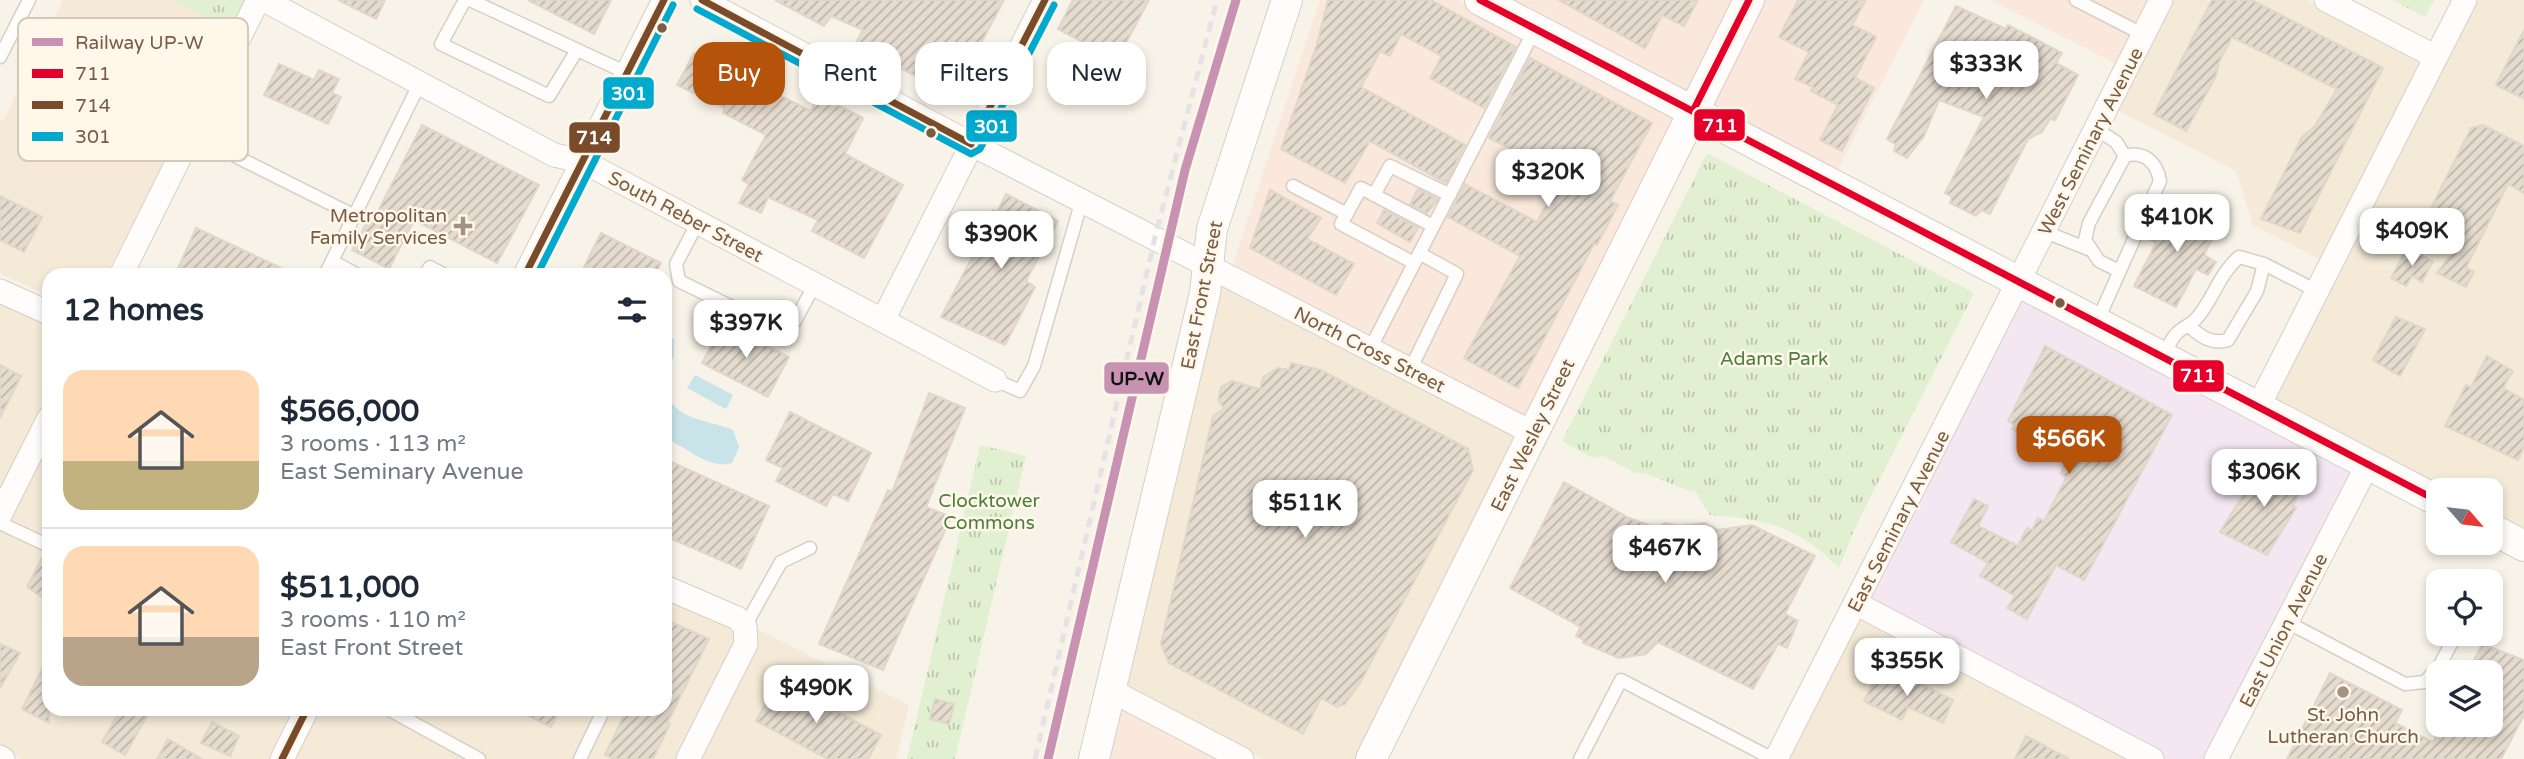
<!DOCTYPE html>
<html lang="en">
<head>
<meta charset="utf-8">
<style>
	body { margin:0; font-family:"Varela Round",sans-serif; background:#f6f6f7; color:#1f2937; height:100vh; display:flex; flex-direction:column; font-size:26px; white-space:nowrap }
	* { box-sizing:border-box; margin:0 }
	p { font-size:23px; color:#747a83 }
	.icon { flex:none; width:38px; height:38px; fill:none; stroke:currentColor; stroke-width:2; stroke-linecap:round; stroke-linejoin:round }
	.map { position:relative; flex:1; overflow:hidden }
	.panel { position:absolute; left:42px; top:268px; width:630px; height:448px; display:flex; flex-direction:column; background:#fff; border-radius:21px; box-shadow:0 4px 10px #0003 }
	.panel>* { flex:none }
	.top-card { position:absolute; left:693px; top:42px; width:665px; height:63px; display:flex; gap:14px }
	.needle { width:46px; rotate:118deg }
	.fabs { position:absolute; left:2426px; top:478px; display:grid; gap:14px }
	.fabs a { display:grid; place-items:center; width:77px; height:77px; border-radius:14px; background:#fff; box-shadow:0 4px 10px #0003; font-size:35px }
	.price { position:absolute; translate:-50% -60px; padding:0 16px; border-radius:14px; background:#fff; color:#222; font-size:23px; line-height:46px; filter:drop-shadow(0 2px 4px #0008) }
	.price::after { content:''; position:absolute; left:50%; top:42px; width:21px; height:16px; margin-left:-10px; background:inherit; clip-path:polygon(0 0,100% 0,50% 100%) }
	.price.current { background:#b45309; color:#fff }
	ul { padding:0; list-style:none }
	li { display:flex; align-items:center; gap:21px; height:175px; padding:0 21px }
	li+li { border-top:2px solid #e0e1e3 }
	li span { display:grid; place-items:center; flex:none; width:196px; height:140px; border-radius:21px; color:#555 }
	li>.icon { margin-inline-start:auto }
	span .icon { width:84px; height:84px; fill:#fffc; stroke-width:1 }
	li b { font-size:30px }
	h2 { display:flex; justify-content:space-between; align-items:center; height:84px; padding:0 21px; font-size:30px }
	.chip { padding:0 24px; border-radius:21px; background:#fff; box-shadow:0 4px 10px #0003; font-size:24px; line-height:63px }
	.chip.current { background:#b45309; color:#fff }
	.map>svg:first-child { display:block }
	.residential { fill:#f4ead7 }
	.commercial { fill:#f9e8db }
	.education { fill:#f5e7f2 }
	.park { fill:url(#park-tufts) }
	.water { fill:#c8e4e9 }
	.building { fill:url(#building-hatch); stroke:#e1d6ca; stroke-width:2 }
	.lines { fill:none; stroke-linecap:round; stroke-linejoin:round }
	.service-casing { stroke:#d6cfc5; stroke-width:15 }
	.minor-casing { stroke:#d6cfc5; stroke-width:25 }
	.tertiary-casing { stroke:#d6cfc5; stroke-width:32 }
	.service { stroke:#fefdfc; stroke-width:12 }
	.minor { stroke:#fefdfc; stroke-width:23 }
	.tertiary { stroke:#fefdfc; stroke-width:30 }
	.rail { stroke:#e5e1e5; stroke-width:5; stroke-dasharray:10 7; stroke-linecap:butt }
	.bus-1-casing { stroke:#fff8ea; stroke-width:12 }
	.bus-2-casing { stroke:#fff8ea; stroke-width:12 }
	.bus-3-casing { stroke:#fff8ea; stroke-width:12 }
	.bus-1 { stroke:#e4002b; stroke-width:7 }
	.bus-2 { stroke:#7a4b2a; stroke-width:7 }
	.bus-3 { stroke:#00a9ce; stroke-width:7 }
	.rail-1-casing { stroke:#fff8ea; stroke-width:14 }
	.rail-1 { stroke:#c893b2; stroke-width:9 }
	.bus-dot { fill:#785c46; stroke:#fff8ea; stroke-width:2.5 }
	.poi-dot { fill:#a5917f; stroke:#fff8ea; stroke-width:2.5 }
	.labels { text-anchor:middle; stroke-width:5; stroke-linejoin:round; paint-order:stroke }
	.street-label { font-size:19px; fill:#785c46; stroke:#fff8ea }
	.poi-label { font-size:19px; fill:#785c46; stroke:#fff8ea; text-anchor:end }
	.park-label { font-size:19px; fill:#4b7f3d; stroke:#fff8ea }
	.key { fill:#fff8ea; stroke:#d6c9b9; stroke-width:2 }
	.key-label { font-size:19px; fill:#785c46 }
	.line-badge { stroke:#fff8ea; stroke-width:2.5 }
	.badge-label { font-size:19px; text-anchor:middle; font-weight:bold; fill:#fff }
	.pale-badge-label { font-size:19px; text-anchor:middle; font-weight:bold; fill:#111 }
</style>
</head>
<body>
<div class="map">
<svg width="2524" height="759" viewBox="0 0 2524 759">
	<defs>
		<pattern id="park-tufts" width="24" height="20" patternUnits="userSpaceOnUse" patternTransform="scale(1.75)"><rect width="24" height="20" fill="#e1f0d1"/><path d="M3 7l-1-3M5 7V3M7 7l1-3M15 17l-1-3M17 17v-4M19 17l1-3" fill="none" stroke="#bbc6ab"/></pattern>
		<pattern id="building-hatch" width="6" height="6" patternUnits="userSpaceOnUse" patternTransform="scale(1.75)"><rect width="6" height="6" fill="#e5dbcf"/><path d="M-1 1l2-2M0 6l6-6M5 7l2-2" fill="none" stroke="#beb5aa"/></pattern>
	</defs>
	<rect width="100%" height="100%" fill="#f8f3e8"/>
	<g class="residential">
		<polygon points="63,0 173,0 231,29 106,275 49,275 49,296 0,274 0,120 3,121"/>
		<polygon points="2168,0 2307,0 2426,61 2323,261 2253,225 2236,171 2115,109"/>
		<polygon points="2478,0 2524,0 2524,533 2490,516 2490,490 2441,490 2270,401"/>
		<polygon points="1218,282 1521,438 1360,759 1263,759 1123,686"/>
		<polygon points="0,302 49,323 49,405 0,503"/>
		<polygon points="49,434 49,709 665,709 665,594 744,629 679,759 22,759 0,747 0,533"/>
		<polygon points="1860,617 2128,759 1786,759"/>
		<polygon points="757,629 909,705 896,759 694,759"/>
	</g>
	<g class="commercial">
		<polygon points="1320,0 1457,0 1682,113 1529,421 1233,264"/>
		<polygon points="1504,0 1740,0 1691,97"/>
		<polygon points="1761,0 1924,0 1835,175 1707,107"/>
		<polygon points="1991,0 2150,0 2118,65"/>
		<polygon points="1118,703 1223,759 1105,759"/>
	</g>
	<polygon class="education" points="2021,290 2357,466 2209,759 2165,759 1867,602"/>
	<g class="park">
		<polygon points="173,0 245,0 231,29"/>
		<polygon points="2392,0 2434,0 2425,17"/>
		<path d="M1707,153L1974,293L1854,530L1839,568C1797,526 1768,520 1710,515L1695,491C1677,489 1647,470 1635,473L1604,456L1593,458L1562,441Z"/>
		<polygon points="980,445 1026,456 955,759 907,759"/>
	</g>
	<g class="water">
		<polygon points="665,335 674,339 674,356 665,375"/>
		<polygon points="695,375 733,395 726,409 687,388"/>
		<path d="M665,388C673,421 707,419 733,430L739,447L732,463C708,470 687,447 665,438Z"/>
	</g>
	<g class="building">
		<polygon points="338,0 385,0 376,19"/>
		<polygon points="528,0 611,0 594,34"/>
		<polygon points="775,0 1004,0 953,96 855,44 863,30 831,16 824,26"/>
		<polygon points="1073,0 1149,0 1117,60 1058,29"/>
		<polygon points="1328,0 1431,0 1516,47 1484,108 1430,78 1442,56 1401,34 1390,56 1380,51 1361,87 1465,145 1446,183 1370,141 1345,183 1281,149 1317,44"/>
		<polygon points="1559,0 1698,0 1684,26 1662,15 1645,48"/>
		<polygon points="1798,0 1866,0 1852,25 1876,37 1855,78 1874,88 1842,151 1820,140 1838,105 1811,91 1813,87 1795,79 1809,52 1779,37"/>
		<polygon points="2212,0 2252,0 2383,68 2300,233 2261,219 2302,137 2315,126 2337,89 2232,37 2219,62 2216,76 2186,131 2154,114"/>
		<polygon points="1956,6 2006,29 2008,25 2062,53 2056,63 2078,75 2055,120 2050,119 2042,132 2028,139 1990,214 1981,210 1976,216 1950,203 1952,197 1945,193 1984,117 1939,100 1924,136 1907,158 1894,151 1896,145 1887,139"/>
		<polygon points="2524,30 2524,99 2496,85"/>
		<polygon points="694,53 811,111 819,95 863,118 845,154 903,185 864,258 812,231 818,220 768,197 761,213 739,203 749,184 742,180 766,135 723,113 725,108 677,85"/>
		<polygon points="1530,58 1652,123 1610,201 1618,205 1597,245 1594,244 1518,388 1464,358 1520,256 1448,217 1465,184 1537,222 1568,163 1543,165 1489,138"/>
		<polygon points="279,64 314,80 319,70 339,79 332,93 341,97 328,124 264,95"/>
		<polygon points="422,125 539,185 497,263 414,220 389,269 352,250 367,222 371,225"/>
		<polygon points="2483,125 2524,146 2524,193 2508,184 2466,268 2474,272 2466,287 2437,273 2463,238 2426,218 2471,128"/>
		<polygon points="1418,189 1438,199 1427,213 1410,204"/>
		<polygon points="1270,190 1321,218 1307,239 1354,264 1336,295 1250,248"/>
		<polygon points="1006,194 1058,221 1026,281 1035,287 1005,345 941,317 983,236 980,235 993,210 997,212"/>
		<polygon points="0,196 42,217 24,252 0,240"/>
		<polygon points="2178,202 2205,214 2205,217 2219,225 2204,255 2216,262 2208,275 2196,269 2176,307 2134,286 2156,243 2145,237 2153,220 2165,226"/>
		<polygon points="1384,210 1418,228 1410,242 1377,223"/>
		<polygon points="196,228 296,275 175,275"/>
		<polygon points="601,233 661,263 655,275 580,275"/>
		<polygon points="2407,248 2433,261 2422,282 2412,276 2406,286 2391,278"/>
		<polygon points="2396,317 2425,329 2400,376 2373,360"/>
		<polygon points="723,323 789,357 768,397 702,363"/>
		<polygon points="2045,346 2172,415 2084,580 2056,565 2027,619 2007,608 2015,596 1980,576 1988,563 1951,542 1974,499 1988,506 1978,526 2018,546 2027,528 2032,530 2038,518 2044,521 2066,478 2061,473 2068,458 2012,429 2014,425 2008,421"/>
		<polygon points="2487,356 2513,371 2503,388 2524,400 2524,447 2518,460 2445,426 2466,385 2471,387"/>
		<polygon points="1291,363 1321,370 1468,449 1473,470 1360,683 1345,704 1337,707 1321,698 1303,734 1169,663 1161,644 1213,416 1224,408 1218,400 1221,387 1232,381 1260,389 1263,377 1278,368 1289,370"/>
		<polygon points="0,365 21,376 0,418"/>
		<polygon points="929,393 965,408 926,507 951,517 883,670 819,644 888,490 892,492"/>
		<polygon points="790,412 871,453 848,501 833,494 826,506 776,481 783,468 766,460"/>
		<polygon points="665,459 769,506 741,569 665,536"/>
		<polygon points="2273,464 2297,476 2296,485 2302,488 2293,505 2296,508 2267,555 2220,532 2261,466 2266,469"/>
		<polygon points="1564,482 1629,518 1656,528 1665,523 1679,526 1705,523 1717,530 1752,525 1815,556 1785,614 1798,621 1787,648 1778,644 1753,689 1658,642 1646,654 1619,658 1583,643 1584,640 1576,636 1581,627 1510,588"/>
		<polygon points="44,554 49,555 49,602 27,587"/>
		<polygon points="671,622 709,639 667,723 670,724 653,759 614,759 605,755 627,709 665,709 665,633"/>
		<polygon points="0,644 20,653 0,688"/>
		<polygon points="2482,644 2524,660 2524,715 2501,759 2287,759 2330,673 2402,710 2395,723 2433,742 2442,724 2490,724 2490,672 2468,672"/>
		<polygon points="49,655 49,723 22,709"/>
		<polygon points="1878,673 1898,682 1902,674 1953,700 1943,723 1908,707 1902,720 1864,701"/>
		<polygon points="778,680 881,735 868,759 828,759 756,721"/>
		<polygon points="935,699 954,704 949,724 930,719"/>
		<polygon points="121,709 133,709 147,716 125,755 102,742"/>
		<polygon points="513,709 560,709 551,727"/>
		<polygon points="212,722 239,736 230,756 201,743"/>
		<polygon points="2026,736 2069,759 2015,759"/>
		<polygon points="168,739 202,759 157,759"/>
	</g>
	<g class="lines">
		<g class="service-casing">
			<g id="service">
				<polyline points="465,0 441,44 549,96 577,50"/>
				<polyline points="470,0 627,73"/>
				<polyline points="2076,0 2144,35"/>
				<polyline points="0,57 29,0"/>
				<polyline points="2096,129 2116,142 2125,156"/>
				<polyline points="191,134 355,216"/>
				<polyline points="1293,186 1347,214"/>
				<polyline points="1374,195 1390,166 1450,195"/>
				<polyline points="698,222 676,264 679,281 781,331 795,321 815,284"/>
				<polyline points="2043,231 2088,249"/>
				<polyline points="332,261 358,275"/>
				<polyline points="1414,263 1341,224 1361,188 1433,226"/>
				<polyline points="2264,264 2317,291"/>
				<polyline points="325,275 419,85"/>
				<polyline points="425,275 430,267 445,275"/>
				<path d="M2097,322L2160,181C2157,163 2144,150 2125,156L2089,223L2085,240L2099,261L2119,271"/>
				<polyline points="1370,349 1535,29"/>
				<path d="M2163,357C2167,349 2171,339 2177,333C2182,328 2190,325 2195,320C2213,301 2218,275 2239,257L2264,264L2257,291L2228,340C2211,345 2200,336 2188,325"/>
				<polyline points="1410,370 1457,274 1419,253"/>
				<polyline points="995,380 1020,391 1034,366 1082,200"/>
				<polyline points="0,523 49,546"/>
				<polyline points="2287,622 2405,684 2425,682 2440,665 2456,634"/>
				<polyline points="745,626 781,562 810,548"/>
				<polyline points="388,709 479,759"/>
				<polyline points="580,759 604,709"/>
				<polyline points="1580,759 1621,680 1773,759"/>
			</g>
		</g>
		<g class="minor-casing">
			<g id="minor">
				<polyline points="264,0 554,155 582,161 995,380"/>
				<polyline points="702,0 971,144 1533,433"/>
				<polyline points="2326,0 2436,57"/>
				<polyline points="121,275 258,0"/>
				<polyline points="525,275 664,0"/>
				<polyline points="0,291 49,313"/>
				<polyline points="883,320 1045,0"/>
				<polyline points="2258,407 2465,0"/>
				<polyline points="0,515 49,418"/>
				<polyline points="665,587 737,618 745,626 746,644 688,759"/>
				<polyline points="1857,604 2152,759"/>
				<polyline points="1110,690 1242,759"/>
				<polyline points="0,757 3,759"/>
				<polyline points="282,759 307,709"/>
				<polyline points="1776,759 2161,0"/>
				<polyline points="2216,759 2368,464"/>
			</g>
		</g>
		<g class="tertiary-casing">
			<g id="tertiary">
				<polyline points="1480,0 2438,501"/>
				<polyline points="2490,528 2524,546"/>
				<polyline points="1094,759 1205,293 1212,229 1287,0"/>
				<polyline points="1371,759 1749,0"/>
			</g>
		</g>
		<use href="#service" class="service"/>
		<use href="#minor" class="minor"/>
		<use href="#tertiary" class="tertiary"/>
		<polyline class="rail" points="1035,759 1155,237 1217,0"/>
		<g class="bus-1-casing">
			<g id="bus-1">
				<polyline points="1480,0 2438,501"/>
				<polyline points="1693,111 1749,0"/>
			</g>
		</g>
		<g class="bus-2-casing">
			<g id="bus-2">
				<polyline points="702,0 971,144 1045,0"/>
				<polyline points="525,275 664,0"/>
				<polyline points="282,759 307,709"/>
			</g>
		</g>
		<g class="bus-3-casing">
			<g id="bus-3">
				<polyline points="697,9 971,154 980,149 1054,5"/>
				<polyline points="537,275 673,5"/>
			</g>
		</g>
		<use href="#bus-1" class="bus-1"/>
		<use href="#bus-2" class="bus-2"/>
		<use href="#bus-3" class="bus-3"/>
		<g class="rail-1-casing">
			<polyline id="rail-1" points="1048,759 1185,170 1236,0"/>
		</g>
		<use href="#rail-1" class="rail-1"/>
	</g>
	<g class="bus-dot">
		<circle cx="662" cy="28" r="6"/>
		<circle cx="931" cy="133" r="6"/>
		<circle cx="2060" cy="303" r="6"/>
	</g>
	<g class="poi-dot">
		<path d="M459.5 215.5h7v7h7v7h-7v7h-7v-7h-7v-7h7z"/>
		<circle cx="2343" cy="692" r="7"/>
	</g>
	<g class="labels">
		<g class="street-label">
			<text transform="translate(2090 141) rotate(-63)" y="7">West Seminary Avenue</text>
			<text transform="translate(686 216) rotate(28)" y="7">South Reber Street</text>
			<text transform="translate(1201 295) rotate(-79)" y="7">East Front Street</text>
			<text transform="translate(1370 349) rotate(27)" y="7">North Cross Street</text>
			<text transform="translate(1532 435) rotate(-64)" y="7">East Wesley Street</text>
			<text transform="translate(1898 521) rotate(-63)" y="7">East Seminary Avenue</text>
			<text transform="translate(2283 630) rotate(-63)" y="7">East Union Avenue</text>
		</g>
		<g class="poi-label">
			<text x="447" y="222">Metropolitan<tspan x="447" dy="22">Family Services</tspan></text>
			<text x="2343" y="721" text-anchor="middle">St. John<tspan x="2343" dy="22">Lutheran Church</tspan></text>
		</g>
		<g class="park-label">
			<text x="1774" y="365">Adams Park</text>
			<text x="989" y="507">Clocktower<tspan x="989" dy="22">Commons</tspan></text>
		</g>
	</g>
	<rect x="18" y="18" width="230" height="143" rx="10" class="key"/>
	<rect x="32" y="38" width="31" height="8" fill="#c893b2"/>
	<rect x="32" y="69" width="31" height="9" fill="#e4002b"/>
	<rect x="32" y="101" width="31" height="8" fill="#7a4b2a"/>
	<rect x="32" y="132" width="31" height="9" fill="#00a9ce"/>
	<g class="key-label">
		<text x="75" y="49">Railway UP-W</text>
		<text x="75" y="80">711</text>
		<text x="75" y="112">714</text>
		<text x="75" y="143">301</text>
	</g>
	<g class="line-badge">
		<rect x="602" y="76" width="53" height="34" rx="7" fill="#00a9ce"/>
		<rect x="1693" y="108" width="53" height="34" rx="7" fill="#e4002b"/>
		<rect x="965" y="109" width="53" height="34" rx="7" fill="#00a9ce"/>
		<rect x="568" y="121" width="53" height="33" rx="7" fill="#7a4b2a"/>
		<rect x="2172" y="359" width="53" height="34" rx="7" fill="#e4002b"/>
		<rect x="1103" y="361" width="67" height="34" rx="7" fill="#c893b2"/>
	</g>
	<g class="badge-label">
		<text x="629" y="100">301</text>
		<text x="1720" y="132">711</text>
		<text x="992" y="133">301</text>
		<text x="594" y="144">714</text>
		<text x="2198" y="382">711</text>
	</g>
	<g class="pale-badge-label">
		<text x="1137" y="385">UP-W</text>
	</g>
</svg>
<div class="fabs">
<a><svg class="needle" viewBox="-14 -14 28 28"><path d="M0-13l5 13h-10z" fill="#e53935"/><path d="M0 13l5-13h-10z" fill="#747a83"/></svg></a>
<a><svg class="icon" aria-label="locate" viewBox="0 0 24 24"><circle cx="12" cy="12" r="6"/><path d="M12 2v4M12 18v4M2 12h4M18 12h4"/></svg></a>
<a><svg class="icon" aria-label="layers" viewBox="0 0 24 24"><path d="M12 4l9 5-9 5-9-5zM3 14l9 5 9-5"/></svg></a>
</div>
<b class="price" style="left:1986px;top:101px">$333K</b>
<b class="price" style="left:1548px;top:209px">$320K</b>
<b class="price" style="left:2177px;top:254px">$410K</b>
<b class="price" style="left:2412px;top:268px">$409K</b>
<b class="price" style="left:1001px;top:271px">$390K</b>
<b class="price" style="left:746px;top:360px">$397K</b>
<b class="price current" style="left:2069px;top:476px">$566K</b>
<b class="price" style="left:2264px;top:509px">$306K</b>
<b class="price" style="left:1305px;top:540px">$511K</b>
<b class="price" style="left:1665px;top:585px">$467K</b>
<b class="price" style="left:1907px;top:698px">$355K</b>
<b class="price" style="left:816px;top:725px">$490K</b>
<div class="top-card">
<a class="chip current">Buy</a>
<a class="chip">Rent</a>
<a class="chip">Filters</a>
<a class="chip">New</a>
</div>
<section class="panel">
<h2>12 homes<svg class="icon" aria-label="filters" viewBox="0 0 24 24"><path d="M4 7h16M4 17h16"/><circle cx="9" cy="7" r="2"/><circle cx="15" cy="17" r="2"/></svg></h2>
<ul>
<li><span style="background:linear-gradient(#ffd9b3 65%,#c2b280 0)"><svg class="icon" aria-label="home" viewBox="0 0 24 24"><path d="M3 11l9-7 9 7M6 9v11h12V9"/></svg></span><div><b>$566,000</b><p>3 rooms · 113 m²</p><p>East Seminary Avenue</p></div></li>
<li><span style="background:linear-gradient(#ffd9b3 65%,#b9a48a 0)"><svg class="icon" aria-label="home" viewBox="0 0 24 24"><path d="M3 11l9-7 9 7M6 9v11h12V9"/></svg></span><div><b>$511,000</b><p>3 rooms · 110 m²</p><p>East Front Street</p></div></li>
</ul>
</section>
</div>
</body>
</html>
